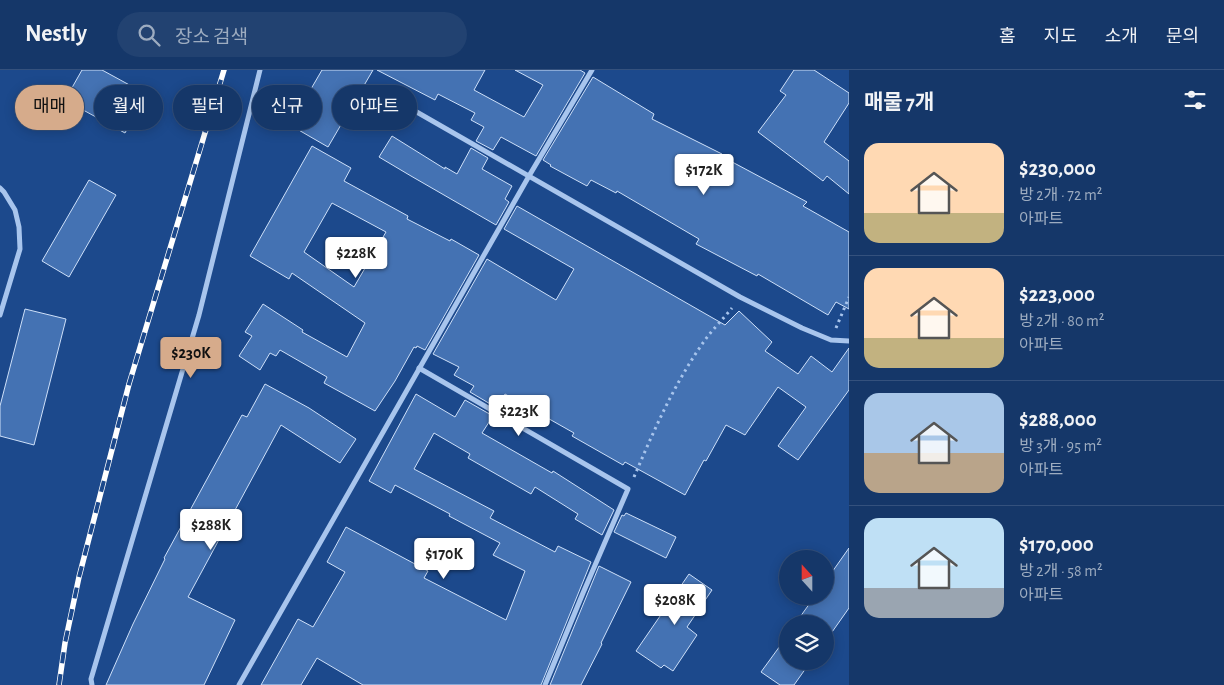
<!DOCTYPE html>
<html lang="ko">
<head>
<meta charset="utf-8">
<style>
	body { margin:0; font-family:"Alegreya Sans","Noto Sans KR",sans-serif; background:#224271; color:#f1f3f6; height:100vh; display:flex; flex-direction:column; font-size:19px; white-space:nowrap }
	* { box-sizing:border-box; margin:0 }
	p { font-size:16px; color:#9dacc0 }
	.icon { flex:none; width:28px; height:28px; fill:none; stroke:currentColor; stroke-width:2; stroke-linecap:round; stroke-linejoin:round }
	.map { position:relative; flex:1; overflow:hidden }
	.details { display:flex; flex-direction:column; background:#153769; width:375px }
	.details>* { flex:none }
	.banner { position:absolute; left:15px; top:15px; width:475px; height:45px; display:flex; gap:10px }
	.needle { width:32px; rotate:339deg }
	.buttons { position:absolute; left:779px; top:480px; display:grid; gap:10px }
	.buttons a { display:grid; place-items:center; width:55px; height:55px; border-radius:50%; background:#153769; box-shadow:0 2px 12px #0003,0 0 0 1px #34517d; font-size:25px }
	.price { position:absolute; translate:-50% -42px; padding:0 11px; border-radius:5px; background:#fff; color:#222; font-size:16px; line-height:32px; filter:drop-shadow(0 1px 2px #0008) }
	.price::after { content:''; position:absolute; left:50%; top:30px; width:15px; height:11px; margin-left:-8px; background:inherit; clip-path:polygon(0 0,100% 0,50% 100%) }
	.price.on { background:#d6ab8b; color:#111 }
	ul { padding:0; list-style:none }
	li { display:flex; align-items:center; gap:15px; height:125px; padding:0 15px }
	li+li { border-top:1px solid #34517d }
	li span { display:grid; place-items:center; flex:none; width:140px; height:100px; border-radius:15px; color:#555 }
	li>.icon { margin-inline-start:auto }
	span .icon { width:60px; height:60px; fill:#fffc; stroke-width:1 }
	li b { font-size:21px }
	h2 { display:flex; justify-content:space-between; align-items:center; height:60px; padding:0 15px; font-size:21px }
	.tag { padding:0 18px; border-radius:22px; background:#153769; box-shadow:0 2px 12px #0003,0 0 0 1px #34517d; font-size:18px; line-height:45px }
	.tag.on { background:#d6ab8b; color:#111 }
	header { display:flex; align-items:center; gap:30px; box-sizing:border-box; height:70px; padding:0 25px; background:#153769; border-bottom:1px solid #34517d }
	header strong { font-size:24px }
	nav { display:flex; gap:28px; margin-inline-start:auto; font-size:18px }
	.search { width:350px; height:45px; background:#224271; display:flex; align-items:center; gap:12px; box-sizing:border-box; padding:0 18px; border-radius:28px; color:#9dacc0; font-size:19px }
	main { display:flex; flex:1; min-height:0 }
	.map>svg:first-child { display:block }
	.building { fill:#4472b3; stroke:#cee0f9; fill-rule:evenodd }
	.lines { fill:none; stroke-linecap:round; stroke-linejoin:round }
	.path { stroke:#a8c5ed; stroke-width:3; stroke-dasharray:2.5 4; stroke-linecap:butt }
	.street { stroke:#a8c5ed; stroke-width:5 }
	.rail-casing { stroke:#fff; stroke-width:5.5 }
	.rail { stroke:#1c498c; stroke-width:4; stroke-dasharray:11; stroke-linecap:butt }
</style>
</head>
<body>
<header>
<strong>Nestly</strong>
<div class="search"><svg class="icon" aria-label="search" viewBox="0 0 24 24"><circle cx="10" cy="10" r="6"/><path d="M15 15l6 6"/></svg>장소 검색</div>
<nav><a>홈</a><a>지도</a><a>소개</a><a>문의</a></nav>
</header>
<main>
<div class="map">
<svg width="849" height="615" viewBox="0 0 849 615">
	<rect width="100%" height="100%" fill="#1c498c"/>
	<g class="building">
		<polygon points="82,0 102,0 146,24 125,63 65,30"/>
		<polygon points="322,0 373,0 328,77 290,55"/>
		<polygon points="377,0 485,0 474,20 524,47 543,15 515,0 580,0 585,3 536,86 501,67 493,80 476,71 484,57 471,50 475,43 438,24 435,30"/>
		<polygon points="794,0 814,0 849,23 849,33 824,72 849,91 849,124 827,106 823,111 758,62 786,25 780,21"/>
		<polygon points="593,7 654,44 652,49 722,84 721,86 807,132 803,136 849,162 849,239 836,232 828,245 758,204 757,206 696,174 699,169 617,121 616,123 591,110 587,116 550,96 551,95 543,90"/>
		<polygon points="392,66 445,99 445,97 457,104 471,78 488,88 482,99 512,116 505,129 509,132 496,155 411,106 379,87"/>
		<path d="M312,76L351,98L344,111L408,146L407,149L450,171L451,169L479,185L425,280L417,276L416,278L414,277L395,311L375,341L324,313L327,307L280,280L276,286L270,283L260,300L239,286L252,266L245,262L263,234L303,260L302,262L347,287L365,253L292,203L289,209L250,186ZM332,133L386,162L354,217L304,182Z"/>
		<polygon points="89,110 116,125 69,207 42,191"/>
		<polygon points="517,136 725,255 739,241 772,272 765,281 798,304 811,286 832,302 849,278 849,320 798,390 778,376 806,337 778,317 745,365 726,355 706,391 704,390 685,425 625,392 623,395 572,366 574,363 505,324 497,338 470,322 474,316 454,305 459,297 433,284 487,189 556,230 574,199 504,159"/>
		<polygon points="25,239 66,249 34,375 0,366 0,336"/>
		<polygon points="265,314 309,338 356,369 340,393 281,355 188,527 235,550 204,615 106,615 133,554 165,489 164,488 242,345 247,347"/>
		<polygon points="416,324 455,347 465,330 493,346 482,363 552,403 553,401 614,440 602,465 575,449 578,444 535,417 531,424 468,388 470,384 434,363 414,399 494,441 490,448 555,482 558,476 591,492 541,615 363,615 317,588 301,615 261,615 298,549 313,557 345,502 327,492 346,457 428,501 424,508 506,550 525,501 493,485 500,473 449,446 450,444 395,415 391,423 369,411"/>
		<polygon points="626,443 676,467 666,488 614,462 622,445 624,446"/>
		<polygon points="849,478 849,538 825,572 825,554 795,554 815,526 825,526 825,512"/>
		<polygon points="599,496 631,512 601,573 602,574 581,615 550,615"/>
		<polygon points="689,504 712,520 687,557 697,565 673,601 664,595 661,598 636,581"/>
		<polygon points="788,565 788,591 811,591 794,615 780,615 761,602"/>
	</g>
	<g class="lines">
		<g class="path">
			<polyline points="836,258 849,227"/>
			<path d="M634,407C654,360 675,312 705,270C713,259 723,249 732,238"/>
		</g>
		<g class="street">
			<polyline points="380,21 740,227 802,258 831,270 849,271"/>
			<polyline points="0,118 4,122 15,140 19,157 20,179 0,245"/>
			<polyline points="419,298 628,419 583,523 545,615"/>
			<polyline points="92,615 91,609 199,245 260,0"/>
			<polyline points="239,615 529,106 592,0"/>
		</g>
		<g class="rail-casing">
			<polyline id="rail" points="59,615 65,573 79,507 129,314 224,0"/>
		</g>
		<use href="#rail" class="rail"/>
	</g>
</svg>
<div class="buttons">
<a><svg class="needle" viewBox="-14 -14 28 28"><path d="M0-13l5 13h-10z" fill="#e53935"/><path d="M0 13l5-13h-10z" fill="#9dacc0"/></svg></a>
<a><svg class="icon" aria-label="layers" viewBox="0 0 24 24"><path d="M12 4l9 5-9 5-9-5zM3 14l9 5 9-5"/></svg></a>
</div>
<b class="price" style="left:704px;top:126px">$172K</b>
<b class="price" style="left:356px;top:209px">$228K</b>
<b class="price on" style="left:191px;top:309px">$230K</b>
<b class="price" style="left:519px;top:367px">$223K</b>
<b class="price" style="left:211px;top:481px">$288K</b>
<b class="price" style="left:444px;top:510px">$170K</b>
<b class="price" style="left:675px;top:556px">$208K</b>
<div class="banner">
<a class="tag on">매매</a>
<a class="tag">월세</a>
<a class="tag">필터</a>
<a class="tag">신규</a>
<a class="tag">아파트</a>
</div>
</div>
<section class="details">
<h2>매물 7개<svg class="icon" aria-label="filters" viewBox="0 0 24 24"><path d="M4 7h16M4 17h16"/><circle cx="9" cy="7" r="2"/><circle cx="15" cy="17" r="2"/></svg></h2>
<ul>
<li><span style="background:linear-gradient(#ffd9b3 70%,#c2b280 0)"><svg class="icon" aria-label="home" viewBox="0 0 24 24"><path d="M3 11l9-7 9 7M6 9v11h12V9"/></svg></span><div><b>$230,000</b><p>방 2개 · 72 m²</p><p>아파트</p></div></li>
<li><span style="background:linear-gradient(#ffd9b3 70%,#c2b280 0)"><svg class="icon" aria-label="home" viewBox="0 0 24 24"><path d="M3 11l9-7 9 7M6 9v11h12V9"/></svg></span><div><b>$223,000</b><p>방 2개 · 80 m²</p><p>아파트</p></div></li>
<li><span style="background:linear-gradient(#a9c7e8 60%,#b9a48a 0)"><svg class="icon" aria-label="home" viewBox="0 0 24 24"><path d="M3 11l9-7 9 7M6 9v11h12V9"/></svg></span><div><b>$288,000</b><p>방 3개 · 95 m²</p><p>아파트</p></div></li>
<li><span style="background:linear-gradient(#bfe0f5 70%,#9aa5b1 0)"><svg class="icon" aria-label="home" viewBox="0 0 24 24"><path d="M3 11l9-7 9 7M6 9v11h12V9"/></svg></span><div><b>$170,000</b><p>방 2개 · 58 m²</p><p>아파트</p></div></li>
</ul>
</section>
</main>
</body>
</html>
